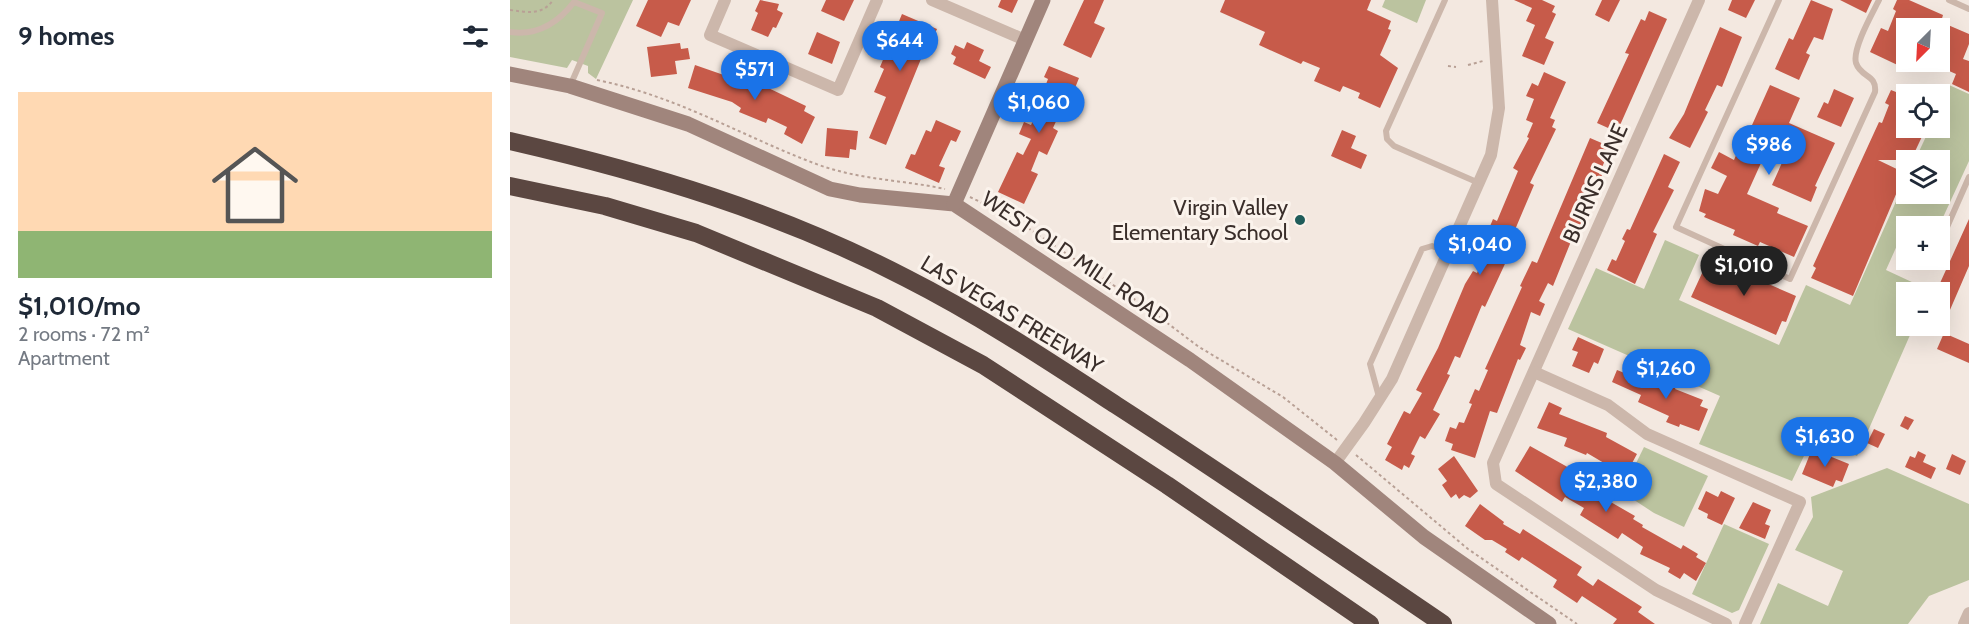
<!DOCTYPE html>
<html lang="en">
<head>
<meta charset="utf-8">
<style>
	body { margin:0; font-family:Cabin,sans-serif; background:#f2f2f3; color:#1f2937; height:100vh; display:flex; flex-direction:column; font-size:22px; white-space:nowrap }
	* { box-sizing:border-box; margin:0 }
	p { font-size:20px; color:#747a83 }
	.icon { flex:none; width:33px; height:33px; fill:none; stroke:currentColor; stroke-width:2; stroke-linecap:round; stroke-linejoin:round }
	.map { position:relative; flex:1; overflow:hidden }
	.drawer { display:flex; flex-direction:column; background:#fff; width:510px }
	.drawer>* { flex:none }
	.needle { width:39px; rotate:204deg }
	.fabs { position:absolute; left:1386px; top:18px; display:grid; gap:12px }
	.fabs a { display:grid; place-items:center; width:54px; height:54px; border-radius:0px; background:#fff; box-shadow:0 6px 24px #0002; font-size:30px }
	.price { position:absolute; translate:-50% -51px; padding:0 14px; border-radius:21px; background:#1a73e8; color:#fff; font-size:20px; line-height:39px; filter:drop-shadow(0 2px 3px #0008) }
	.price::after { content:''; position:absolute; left:50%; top:36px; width:18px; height:14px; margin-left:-9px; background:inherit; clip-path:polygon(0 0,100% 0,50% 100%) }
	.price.on { background:#222; color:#fff }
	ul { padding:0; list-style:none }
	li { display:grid; align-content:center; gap:12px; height:318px; padding:0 18px }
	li+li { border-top:2px solid #e0e1e3 }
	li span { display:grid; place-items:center; height:186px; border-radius:0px; color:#555 }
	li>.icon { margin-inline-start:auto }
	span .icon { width:108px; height:108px; fill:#fffc; stroke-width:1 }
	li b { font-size:26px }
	h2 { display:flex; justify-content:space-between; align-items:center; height:72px; padding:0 18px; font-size:26px }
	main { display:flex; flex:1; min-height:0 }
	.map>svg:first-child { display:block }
	.green { fill:#bbc39f }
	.building { fill:#c75b4a }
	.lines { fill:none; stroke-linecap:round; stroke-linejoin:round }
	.path { stroke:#b8a095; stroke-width:2; stroke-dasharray:3 3; stroke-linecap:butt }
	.lane { stroke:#ccb7ab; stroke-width:6 }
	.street { stroke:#ccb7ab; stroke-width:12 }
	.secondary { stroke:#a0857c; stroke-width:15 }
	.highway { stroke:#5b4741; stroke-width:18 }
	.poi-dot { fill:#1f5c5a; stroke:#fbf3ec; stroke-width:2 }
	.labels { text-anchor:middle; stroke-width:6; stroke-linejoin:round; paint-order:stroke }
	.street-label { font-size:22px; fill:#3a2e2a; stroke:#fbf3ec }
	.poi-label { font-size:22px; fill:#3a2e2a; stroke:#fbf3ec; text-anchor:end }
</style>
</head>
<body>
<main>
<section class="drawer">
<h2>9 homes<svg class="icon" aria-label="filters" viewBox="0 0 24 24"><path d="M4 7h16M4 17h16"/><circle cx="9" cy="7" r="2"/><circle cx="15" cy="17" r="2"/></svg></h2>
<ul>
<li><span style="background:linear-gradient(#ffd9b3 75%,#8fb573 0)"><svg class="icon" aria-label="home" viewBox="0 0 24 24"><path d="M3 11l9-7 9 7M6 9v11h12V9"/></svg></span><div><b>$1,010/mo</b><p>2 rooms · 72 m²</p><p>Apartment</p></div></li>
</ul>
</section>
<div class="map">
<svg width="1459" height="624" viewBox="0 0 1459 624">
	<rect width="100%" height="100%" fill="#f3e8e0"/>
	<g class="green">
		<polygon points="0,0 123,0 86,79 78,73 78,66 62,60 57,68 0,57"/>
		<polygon points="875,0 916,0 907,23 872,7"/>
		<polygon points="1439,85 1459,94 1459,161 1429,226 1396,226 1396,233 1393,232 1376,270 1419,290 1418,292 1396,292 1396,326 1404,326 1347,456 1303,437 1282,481 1189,444 1210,396 1058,329 1086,268 1134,289 1155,240 1189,255 1169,300 1269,345 1296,285 1340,305 1396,179 1396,194 1430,194 1430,160 1405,160 1420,128 1430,128 1430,105"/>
		<polygon points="1134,447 1198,476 1174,527 1144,513 1112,492"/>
		<polygon points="1377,468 1459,504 1459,580 1419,596 1398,624 1250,624 1268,583 1318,606 1333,571 1285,550 1303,517 1301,497"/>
		<polygon points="1214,524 1259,544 1229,610 1222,613 1182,594"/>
	</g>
	<g class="building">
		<polygon points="138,0 181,0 169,26 158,22 151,37 126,26"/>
		<polygon points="250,0 269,4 267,10 273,13 266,28 263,27 258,37 241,30 248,13 245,11"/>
		<polygon points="316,0 344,0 334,21 311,11"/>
		<polygon points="491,0 508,0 502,13 488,7"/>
		<polygon points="574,0 594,0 584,23 595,28 581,58 553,45"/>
		<polygon points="715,0 861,0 857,10 881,21 878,29 881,30 870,55 888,68 870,108 848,98 850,93 833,86 830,92 804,81 810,68 793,61 791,64 749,45 755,32 710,12"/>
		<polygon points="1004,0 1032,0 1045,6 1042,12 1046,14 1035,38 1044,42 1034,65 1012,56 1025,25 1016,21 1022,8"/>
		<polygon points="1092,0 1110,0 1099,22 1085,15"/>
		<polygon points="1222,0 1245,0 1236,18 1218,10"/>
		<polygon points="1301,0 1323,9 1313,40 1304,37 1296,53 1300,55 1289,80 1265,69 1279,38 1283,40"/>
		<polygon points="1330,0 1362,0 1356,13"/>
		<polygon points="1387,0 1399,0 1433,15 1431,22 1459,34 1459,44 1453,59 1459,61 1459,92 1442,84 1446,74 1430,67 1430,42 1436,28 1396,28 1396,69 1360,52 1371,28 1378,31 1386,11 1383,9"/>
		<polygon points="1139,11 1157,19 1107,132 1087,123 1119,54 1115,53 1131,19 1135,21"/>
		<polygon points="392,14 427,29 415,55 413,54 376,145 359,138 376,97 364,92 374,69 370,67"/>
		<polygon points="1210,27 1232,37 1212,87 1207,85 1195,110 1198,112 1180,148 1159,138 1174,114"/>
		<polygon points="307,32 330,42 322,64 298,54"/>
		<polygon points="457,42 474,50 469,61 481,67 475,79 443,64 446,57 441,54 445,45 454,49"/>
		<polygon points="170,43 171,49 178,48 180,59 165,61 167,74 141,77 137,47"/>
		<polygon points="185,65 231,81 233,76 296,106 294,111 305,117 292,144 274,134 277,127 258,118 256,123 229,112 231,108 222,102 178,88"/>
		<polygon points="539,66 569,78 557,108 553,106 543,128 548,131 537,155 529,151 521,171 528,174 514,204 488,192 507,152 513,155 521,139 509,134 514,122 521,125 534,98 531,97 538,79 534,77"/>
		<polygon points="1034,72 1056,82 1040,118 1045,120 1042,127 1046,129 1020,183 1024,185 996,251 1000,253 975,307 972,305 950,358 945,356 937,374 940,375 923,410 930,414 915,439 910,436 901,454 905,456 899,468 894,465 892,470 875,460 882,447 877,444 894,411 900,414 912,393 906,390 928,348 955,284 963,271 967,273 974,256 969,253 983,219 987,221 992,209 1008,171 1003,168 1019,138 1017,137 1023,123 1016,120 1024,99 1016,96 1022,83 1028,86"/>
		<polygon points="1260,85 1290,98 1279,123 1325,143 1305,186 1307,187 1301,202 1262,185 1275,156 1251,145 1244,160 1251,163 1237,194 1269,208 1267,213 1298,226 1284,257 1250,242 1248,246 1223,235 1225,230 1194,217 1196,214 1189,211 1195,189 1208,194 1217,176 1201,168 1209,152 1224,160 1227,153 1229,154"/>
		<polygon points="1324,89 1344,98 1331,127 1307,117 1314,102 1318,104"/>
		<polygon points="1381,90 1396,96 1396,128 1416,128 1401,160 1368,160 1395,173 1343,296 1301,278 1306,268 1303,266 1369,122 1372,123 1379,105 1375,103"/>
		<polygon points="426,120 451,131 446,142 441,140 429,166 435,168 429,183 395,168 401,154 405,155 416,130 421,132"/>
		<polygon points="317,128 348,131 346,150 340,149 339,158 315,156"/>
		<polygon points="832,130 846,136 841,148 857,155 851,169 821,156"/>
		<polygon points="1080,138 1101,147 1089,174 1092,175 1066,235 1064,234 1043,286 1038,283 1029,301 1035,304 1030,316 1021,312 1010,345 1016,348 1010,360 1008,359 987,413 980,411 965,458 941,450 943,444 935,441 940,427 946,429 949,422 954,423 962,404 959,403 965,389 969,391 978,370 975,369 1012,287 1010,286 1022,261 1027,263"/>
		<polygon points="1154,154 1170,162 1158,187 1164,190 1143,232 1147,234 1125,284 1097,270 1102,259 1106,261 1115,241 1112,239 1117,229 1120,230"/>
		<polygon points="1459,219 1459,266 1430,333 1430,292 1426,292"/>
		<polygon points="1199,258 1286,296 1276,322 1272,321 1266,335 1181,297"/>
		<polygon points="1434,333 1459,344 1459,363 1427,349"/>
		<polygon points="1068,337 1094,349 1088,364 1084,362 1079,373 1062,366 1068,352 1062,350"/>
		<polygon points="1107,370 1137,382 1139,377 1150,382 1151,378 1167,384 1165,389 1193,400 1190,406 1198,409 1189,431 1170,424 1169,427 1156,422 1159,416 1128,402 1131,395 1102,382"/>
		<polygon points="1039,402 1052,408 1049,414 1097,433 1096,437 1127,454 1115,476 1109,472 1108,475 1092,467 1094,463 1077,453 1076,455 1054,446 1057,438 1027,428"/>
		<polygon points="1395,416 1404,420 1398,430 1390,426"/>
		<polygon points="1364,429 1375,434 1368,448 1357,443"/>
		<polygon points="1020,446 1070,474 1066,482 1125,516 1123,519 1133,525 1132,527 1171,549 1173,545 1188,554 1186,557 1196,563 1186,581 1174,573 1170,579 1158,572 1160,568 1130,554 1133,547 1112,533 1108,539 1070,515 1074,508 1055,497 1052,502 1005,471"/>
		<polygon points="1302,449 1339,464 1332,482 1326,480 1323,487 1292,474"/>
		<polygon points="1408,451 1416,455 1413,462 1426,468 1421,479 1395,467 1400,456 1405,458"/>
		<polygon points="1442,454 1456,461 1450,475 1436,469"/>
		<polygon points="944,456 968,491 960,498 954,495 949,499 946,494 941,498 932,485 937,481 928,469"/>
		<polygon points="1196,491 1208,497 1211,491 1225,498 1212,525 1197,518 1198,514 1188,509"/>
		<polygon points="1243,502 1261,510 1255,524 1260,526 1255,539 1229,528"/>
		<polygon points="970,504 994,522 993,524 1010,534 1013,529 1072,567 1067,575 1083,586 1088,579 1132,607 1128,612 1145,624 1103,624 1107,619 1072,596 1067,603 1043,587 1047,580 1012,557 1009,561 995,552 997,549 982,540 975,540 955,526"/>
	</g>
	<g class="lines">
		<g class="path">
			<path d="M0,10C17,12 32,16 43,0"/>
			<polyline points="958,65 973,61"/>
			<polyline points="938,66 946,67"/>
			<path d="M87,80C170,97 233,137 309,165C351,180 393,180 435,189"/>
			<polyline points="460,197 503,218 636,307 689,347 773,397 827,440"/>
			<polyline points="846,455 958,549 1067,624"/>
		</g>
		<g class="lane">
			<polyline points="935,0 876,131 877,139 884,146 969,183"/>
			<path d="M1269,0L1166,227L1280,279L1365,92C1367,74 1351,78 1346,63C1342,49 1362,14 1369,0"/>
			<polyline points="1439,0 1459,9"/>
			<path d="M0,32C28,36 48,23 64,2L92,13L60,86"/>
			<polyline points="1430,243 1459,177"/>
			<polyline points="1407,262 1410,260"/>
			<polyline points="869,397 860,364 912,249 922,246 938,252"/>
		</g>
		<g class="street">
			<polyline points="215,0 200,35 328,90 367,0"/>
			<polyline points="422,0 515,40"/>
			<polyline points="1189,0 983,463 986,484 1146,590 1216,624"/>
			<polyline points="1024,372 1098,405 1137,434 1290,502 1235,624"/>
			<polyline points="825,463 854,423 882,379 981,155 989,108 982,0"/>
			<polyline points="1454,624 1459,613"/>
		</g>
		<g class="secondary">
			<polyline points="0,74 60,86 178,124 320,189 350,195 444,204 680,360 825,463 914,537 1039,624"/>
			<polyline points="444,204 533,0"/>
		</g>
		<g class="highway">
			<path d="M0,141C139,173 269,212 396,278C469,315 537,360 606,405C716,476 824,550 933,624"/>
			<polyline points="0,186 95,206 186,233 367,308 473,365 657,485 860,624"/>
		</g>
	</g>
	<circle class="poi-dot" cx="790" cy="220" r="6"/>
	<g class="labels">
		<g class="street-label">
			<text transform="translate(1085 183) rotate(-66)" y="8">BURNS LANE</text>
			<text transform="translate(566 258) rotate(34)" y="8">WEST OLD MILL ROAD</text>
			<text transform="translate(502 314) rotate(31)" y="8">LAS VEGAS FREEWAY</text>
		</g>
		<g class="poi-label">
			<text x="778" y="215">Virgin Valley<tspan x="778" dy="25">Elementary School</tspan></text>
		</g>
	</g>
</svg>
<div class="fabs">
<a><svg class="needle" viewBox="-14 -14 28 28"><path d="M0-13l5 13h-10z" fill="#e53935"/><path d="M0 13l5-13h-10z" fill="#747a83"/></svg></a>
<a><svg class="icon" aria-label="locate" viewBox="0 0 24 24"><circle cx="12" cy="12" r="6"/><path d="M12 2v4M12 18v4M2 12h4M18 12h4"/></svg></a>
<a><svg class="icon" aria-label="layers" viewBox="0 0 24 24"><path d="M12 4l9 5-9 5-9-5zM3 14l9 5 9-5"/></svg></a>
<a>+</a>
<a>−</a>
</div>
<b class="price" style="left:390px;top:72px">$644</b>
<b class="price" style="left:245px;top:101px">$571</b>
<b class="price" style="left:529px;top:134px">$1,060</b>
<b class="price" style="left:1259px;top:176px">$986</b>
<b class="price" style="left:970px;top:276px">$1,040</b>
<b class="price on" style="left:1234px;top:297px">$1,010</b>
<b class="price" style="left:1156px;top:400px">$1,260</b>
<b class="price" style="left:1315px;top:468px">$1,630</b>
<b class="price" style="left:1096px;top:513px">$2,380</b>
</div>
</main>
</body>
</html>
